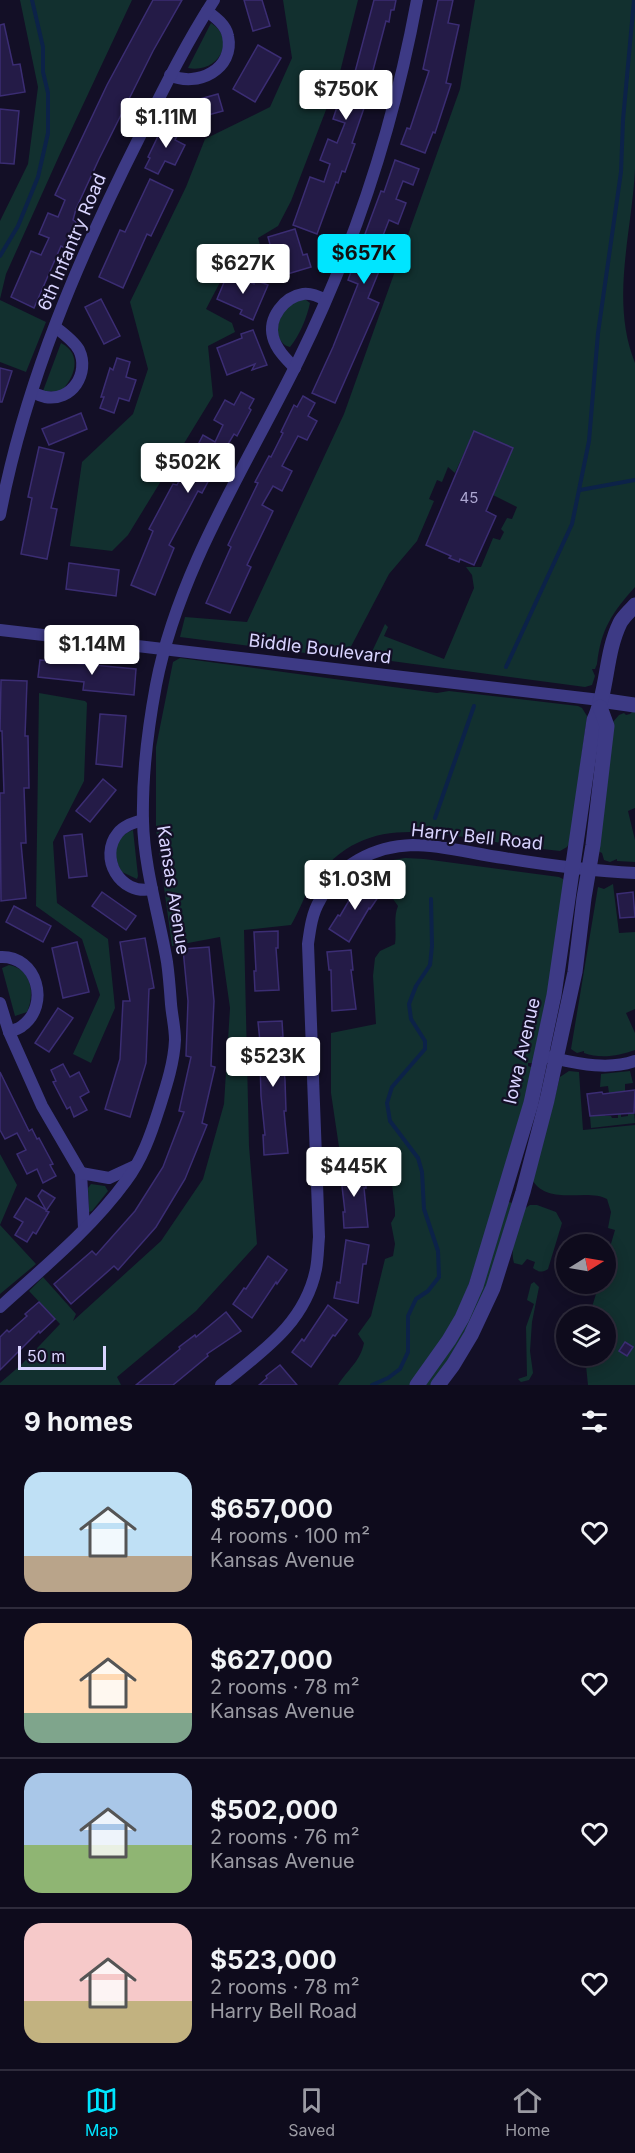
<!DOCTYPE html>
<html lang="en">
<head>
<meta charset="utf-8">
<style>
	body { margin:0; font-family:Inter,sans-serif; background:#171425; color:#f1f3f6; height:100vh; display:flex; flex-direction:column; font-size:22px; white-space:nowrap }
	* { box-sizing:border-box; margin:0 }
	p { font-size:20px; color:#9b9ba3 }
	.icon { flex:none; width:33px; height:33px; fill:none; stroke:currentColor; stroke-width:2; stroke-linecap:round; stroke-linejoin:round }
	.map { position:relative; height:1385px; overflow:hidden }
	.drawer { display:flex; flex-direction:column; background:#0e0b1c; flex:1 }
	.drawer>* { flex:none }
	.needle { width:39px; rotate:79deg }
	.tools { position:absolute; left:556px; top:1234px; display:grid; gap:12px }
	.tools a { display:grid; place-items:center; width:60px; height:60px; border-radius:50%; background:#0e0b1c; box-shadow:0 3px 15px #0003,0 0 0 2px #2e2b3b; font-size:30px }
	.scale { position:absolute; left:18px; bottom:15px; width:88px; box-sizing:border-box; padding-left:6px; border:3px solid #d9d4ff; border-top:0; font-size:16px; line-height:21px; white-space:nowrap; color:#d9d4ff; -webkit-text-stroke:4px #130f26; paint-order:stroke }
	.price { position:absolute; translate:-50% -51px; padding:0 14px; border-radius:6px; background:#fff; color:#222; font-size:20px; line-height:39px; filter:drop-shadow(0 2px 3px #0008) }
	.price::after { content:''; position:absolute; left:50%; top:36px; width:18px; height:14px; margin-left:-9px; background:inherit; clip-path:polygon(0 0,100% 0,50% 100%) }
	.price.current { background:#00e5ff; color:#111 }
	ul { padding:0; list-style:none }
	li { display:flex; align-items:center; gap:18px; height:150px; padding:0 24px }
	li+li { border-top:2px solid #2e2b3b }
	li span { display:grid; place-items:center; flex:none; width:168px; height:120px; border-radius:18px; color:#555 }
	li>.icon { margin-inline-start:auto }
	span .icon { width:72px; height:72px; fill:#fffc; stroke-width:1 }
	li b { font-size:26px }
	h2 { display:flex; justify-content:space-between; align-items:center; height:72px; padding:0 24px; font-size:26px }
	.menu { display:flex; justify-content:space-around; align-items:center; height:84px; border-top:2px solid #2e2b3b; background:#0e0b1c; font-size:16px; color:#9b9ba3 }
	.menu a { display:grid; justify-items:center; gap:3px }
	.menu .current { color:#00e5ff }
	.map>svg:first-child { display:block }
	.green { fill:#12302f }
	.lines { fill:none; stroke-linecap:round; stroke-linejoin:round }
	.stream { stroke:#0c2248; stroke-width:4 }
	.building { fill:#241b47; stroke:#3b2d73; stroke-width:1.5 }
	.minor { stroke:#3d3a85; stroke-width:12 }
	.tertiary { stroke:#3d3a85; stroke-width:15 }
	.labels { text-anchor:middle; stroke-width:4.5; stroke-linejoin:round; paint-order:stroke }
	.number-label { font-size:15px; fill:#aca6d1 }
	.street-label { font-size:18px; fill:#d9d4ff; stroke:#130f26 }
</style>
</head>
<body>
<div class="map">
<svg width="635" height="1385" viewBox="0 0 635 1385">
	<rect width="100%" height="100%" fill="#130f26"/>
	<g class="green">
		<polygon points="20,0 132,0 59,156 6,274 0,299 0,221 28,164 38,87"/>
		<polygon points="283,0 358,0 339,76 291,201 278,226 258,238 265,263 253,276 228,267 206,309 232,323 235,332 208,346 213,396 128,535 112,551 70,546 82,462 133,414 148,369 130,302 186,187 205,139 270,107 292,58"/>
		<path d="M475,0H635C635,56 635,113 635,169C632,233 610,301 635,363V587C612,613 601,629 597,664L595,669H592L595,676L592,685L585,687L369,658L385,624L388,627L384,636L444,659L474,588L472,575L466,567H481L493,538L500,540L504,532L501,529L507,518L512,519L517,507L493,495L513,448L474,431L455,473L448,467L442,482L437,480L429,499L434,501L417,541L389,574L345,658L180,637L185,617L247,622L344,414L460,89Z"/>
		<path d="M211,23C237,39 219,74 188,68Z"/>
		<polygon points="0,300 46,322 26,372 0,362"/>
		<path d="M298,300H306L310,303C307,317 300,335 290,347C276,344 275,325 283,313C287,307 292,304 298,300Z"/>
		<path d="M61,343C83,354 75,378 60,392L43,391Z"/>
		<path d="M180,658L437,693L449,691L578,706L582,708L587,716L570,842L567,847L560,851C532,848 505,844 478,839C411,829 356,820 312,884C304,896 299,912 291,925L244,930L249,1146L257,1244L196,1311L117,1377L121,1385H0V1383L22,1364L60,1324L29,1291L43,1277L76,1314L73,1321L161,1241L203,1179L224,1104L230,1008L220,937L172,946L156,829V747L173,662Z"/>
		<polygon points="39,693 85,701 87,703 84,781 53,842 57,903 108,939 115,1008 91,1063 73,1054 100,995 82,939 36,906"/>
		<polygon points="632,712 635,712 635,808 628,811 635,840 635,862 617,861 617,859 610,862 604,860 602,853 598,851 613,722 619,715 624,713 626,715 630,714"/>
		<path d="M133,830L138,876L137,879L122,872C111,855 114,837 133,830Z"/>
		<path d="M405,858L424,859L559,877L563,879L566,885L535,1063H528V1066L534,1068L513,1149L458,1317L411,1385H338C347,1370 360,1362 364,1343L358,1334L371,1316L385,1259L393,1256L395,1244L391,1223L395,1216V1210L392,1185L384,1155L339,1147L331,1093V1033L376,1024L373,976L375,958L380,951L395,944C397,931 393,918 398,906L371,868L387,861Z"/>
		<path d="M613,884L619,933L635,932V1009L626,1013L635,1033V1050C619,1056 600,1059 584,1053V1051L577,1053L571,1049L598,887L604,889Z"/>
		<path d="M9,965C32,969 35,994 27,1012L15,1016L2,968Z"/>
		<path d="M569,1071L579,1072L583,1130L635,1125V1385H588L585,1356H606V1317H589L599,1284H606V1261L615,1230L608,1228L611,1212L607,1199C588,1188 549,1206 533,1181L560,1077Z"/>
		<polygon points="630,1071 633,1083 625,1084 625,1091 620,1092 620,1094 614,1095 613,1093 609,1093 608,1086 600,1087 601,1074"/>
		<polygon points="634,1111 635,1123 591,1128 590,1116 605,1115 605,1116 611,1116 612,1118 618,1118 618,1113 621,1113 621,1117 628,1116 628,1114"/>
		<polygon points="0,1154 17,1185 0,1225 36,1264 0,1294"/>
		<polygon points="91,1184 105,1186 108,1191 92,1211 89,1212 88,1188"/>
		<polygon points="509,1202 512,1203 481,1306 432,1385 422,1385 433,1370 506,1204"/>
		<path d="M530,1205H537L556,1212L562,1223L548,1269C542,1273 538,1272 533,1268L535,1262L527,1259L522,1265L514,1263C509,1246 519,1226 524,1209Z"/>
		<polygon points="534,1282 539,1287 532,1322 530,1351 533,1373 529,1380 521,1382 518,1379 527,1376 526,1327 534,1304 527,1300 531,1284"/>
	</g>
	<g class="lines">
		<g class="stream">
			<polyline points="0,256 18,226 38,177 48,133 48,93 43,72 43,47 32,0"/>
			<polyline points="580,490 635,480"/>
			<polyline points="506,667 572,524 589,441 598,333 621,172 623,120 634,0"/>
			<polyline points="435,818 474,706"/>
			<polyline points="372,1385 388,1378 400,1369 408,1352 408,1316 416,1299 428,1291 439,1277 438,1251 424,1209 422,1172 418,1158 390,1121 387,1103 392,1087 425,1049 425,1041 411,1019 409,1004 416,986 430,965 432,946 431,899"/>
		</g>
	</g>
	<g class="building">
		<polygon points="153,0 182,0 153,51 99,159 76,209 73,220 76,222 65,248 61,246 34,308 11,297 31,251 41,255 49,238 39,234 48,213 58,217 65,200 55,195 107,85"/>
		<polygon points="244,0 262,0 270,26 253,31"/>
		<polygon points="374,0 396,0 394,10 391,10 389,22 386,21 371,78 374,79 352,143 355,144 345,172 342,171 338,183 336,182 317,234 293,225 310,177 324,182 330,164 320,160 328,139 337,143 345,123 333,119 349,71 355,72"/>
		<polygon points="438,0 453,0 448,23 459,25 446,83 451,84 435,133 433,132 425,153 401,144 407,128 410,129 429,71 423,69"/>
		<polygon points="4,24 13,65 20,64 25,92 0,96 0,25"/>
		<polygon points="258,45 281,58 255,102 233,89"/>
		<polygon points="218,94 223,111 182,122 178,105"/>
		<polygon points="0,109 19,111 14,164 0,163"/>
		<polygon points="169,121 182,127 175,140 185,145 175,165 165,161 158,174 145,168 150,158 148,157 161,130 164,132"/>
		<polygon points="395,160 419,169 413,185 403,181 396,199 406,203 398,224 389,220 382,238 391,242 368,298 379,303 335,403 312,393 333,347 358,284 348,280 381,191 384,192"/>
		<polygon points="150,179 173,190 151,236 147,234 123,288 99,277 120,230 125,232"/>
		<polygon points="295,229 303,255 307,254 311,267 274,278 271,264 275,263 268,237"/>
		<polygon points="228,273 254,284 255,280 268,285 253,320 240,314 242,310 217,299"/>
		<polygon points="101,299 120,336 104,344 85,307"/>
		<polygon points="253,330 267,365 252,370 255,364 227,375 217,348 242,338 241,334"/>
		<polygon points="117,358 130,362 126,377 136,380 129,401 119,398 114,413 100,408 104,397 101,397 110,368 113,370"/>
		<polygon points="0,368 12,371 2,402 0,402"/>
		<polygon points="241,392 254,399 249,408 251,410 237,436 234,434 228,444 202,493 198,491 169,545 174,548 155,595 131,585 153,531 149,529 173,484 177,485 203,435 215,442 223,425 214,420 225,400 234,405"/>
		<polygon points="303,396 315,403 308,416 317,421 307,440 298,436 282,466 292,471 282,491 273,486 262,505 273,511 247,565 251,567 230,613 206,603 231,547 228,545 258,483 255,482 269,456 271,457 283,433 281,432 294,405 297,407"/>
		<polygon points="81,413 87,429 49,445 42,429"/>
		<polygon points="474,431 513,448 486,511 496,516 474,565 460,559 459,562 449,558 451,556 426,545"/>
		<polygon points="39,447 64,453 51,508 57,509 47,559 21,554 32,498 28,497"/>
		<polygon points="69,563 119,570 116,596 66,589"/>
		<polygon points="40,660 136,669 134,695 83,690 84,682 38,677"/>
		<polygon points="1,680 27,681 25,736 28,736 29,788 24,788 26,843 21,843 26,898 1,901 0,793 4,793 2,731 0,731"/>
		<polygon points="100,714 126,716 122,767 96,764"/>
		<polygon points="103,779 116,790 90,822 76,811"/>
		<polygon points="82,834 87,876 69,878 64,836"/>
		<polygon points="361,880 381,893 370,909 369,908 349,942 329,929 338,915 340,916"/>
		<polygon points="102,892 136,916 126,930 92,906"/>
		<polygon points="633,892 635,917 620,918 617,894"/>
		<polygon points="14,906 51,926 43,942 6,922"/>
		<polygon points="278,931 278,948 276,948 279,990 255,991 254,971 256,971 254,932"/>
		<polygon points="145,938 154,988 149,989 146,1063 130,1117 105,1109 120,1059 123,1001 130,1001 120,942"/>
		<polygon points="77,942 89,992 63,998 52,948"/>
		<polygon points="209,947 214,1001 211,1066 215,1067 202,1123 207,1125 185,1179 156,1227 118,1270 114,1266 71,1304 54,1284 92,1251 96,1255 135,1211 163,1167 184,1112 179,1111 191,1057 186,1056 188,1001 183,949"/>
		<polygon points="351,950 353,970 351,970 356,1009 332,1011 331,970 329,970 327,952"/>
		<polygon points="58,1008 73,1018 49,1052 35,1043"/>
		<polygon points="282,1021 283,1037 281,1037 285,1080 286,1111 284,1111 288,1153 264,1155 263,1135 265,1135 261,1096 260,1061 262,1061 258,1022"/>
		<polygon points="63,1064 70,1077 79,1072 89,1092 80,1097 87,1110 74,1117 70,1107 67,1109 53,1082 56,1081 51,1070"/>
		<polygon points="0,1072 29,1131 32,1129 37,1139 39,1138 53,1164 50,1165 56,1176 43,1183 37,1169 27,1174 17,1154 26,1150 17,1133 5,1139 0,1130"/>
		<polygon points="635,1090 634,1113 590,1116 587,1094 602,1092 603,1094"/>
		<polygon points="365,1168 366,1188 364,1188 368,1227 344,1228 343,1212 345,1212 340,1169"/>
		<polygon points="42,1190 55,1198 46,1211 49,1212 36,1234 33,1232 27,1242 15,1235 23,1222 14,1217 26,1198 46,1210 38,1196"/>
		<polygon points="346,1240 369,1245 366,1264 363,1264 358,1303 334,1298 337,1282 340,1283"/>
		<polygon points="268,1256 287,1270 277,1284 276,1282 252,1318 233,1304 244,1288 246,1289"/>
		<polygon points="39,1302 55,1319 40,1333 39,1331 0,1370 0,1337 7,1330 9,1332 27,1316 25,1314"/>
		<polygon points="328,1305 347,1320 335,1336 333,1335 311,1367 292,1352 302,1339 304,1341"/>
		<polygon points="226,1312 241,1331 207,1354 208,1356 173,1385 136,1385 180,1349 179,1347 195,1335 196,1337"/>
		<polygon points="625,1342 633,1347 627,1356 619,1351"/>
		<polygon points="280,1365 297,1385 259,1385 267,1378 266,1376"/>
	</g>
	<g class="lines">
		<g class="minor">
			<path d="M170,75C197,88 235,69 228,36C226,25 215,17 207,11"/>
			<path d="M295,368C286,359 276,349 273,337C268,318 284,297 303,294C311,293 318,296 325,300"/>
			<path d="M32,392C36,394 41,396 45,397C72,402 90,373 79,350C74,341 63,333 55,327"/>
			<path d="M0,515C25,382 80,255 140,136C163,90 186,43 214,0"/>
			<polyline points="0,630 600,700"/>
			<path d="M143,820C134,823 124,825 118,833C98,857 120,896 152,889"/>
			<path d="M0,957C37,955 51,1005 22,1026C19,1029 13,1030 9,1032"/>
			<polyline points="0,1003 9,1032 42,1106 81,1173 84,1228"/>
			<path d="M548,1057C576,1063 607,1071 635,1061"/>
			<polyline points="81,1173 109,1178 135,1166"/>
			<path d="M0,1307C44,1267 91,1229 126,1181C142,1160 151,1134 159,1109C166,1087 174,1063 175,1040C175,1028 172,1016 171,1004C170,990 169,976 167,962C159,915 144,868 143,821C142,778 148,728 156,685C178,570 248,463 299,359C355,245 394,125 417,0"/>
			<path d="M221,1385C261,1352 305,1324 316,1269C318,1259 318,1247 319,1237L308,944C310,929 312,913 320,900C338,865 374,846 413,845C443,845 474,854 504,858C547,865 591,871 635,873"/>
		</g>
		<g class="tertiary">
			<polyline points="600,700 635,705"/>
			<path d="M417,1385L449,1340L462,1318L476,1286L531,1103L554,995L594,720C608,690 605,654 620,623C623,617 630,611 635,605"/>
			<polyline points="438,1385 453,1365 471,1335 493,1288 523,1192 547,1100 575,972 584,898 593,845 607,726 600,707"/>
		</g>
	</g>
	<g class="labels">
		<g class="number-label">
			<text x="469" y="503">45</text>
		</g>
		<g class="street-label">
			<text transform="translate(72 242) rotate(-67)" y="6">6th Infantry Road</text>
			<text transform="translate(320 649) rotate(7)" y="6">Biddle Boulevard</text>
			<text transform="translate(477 837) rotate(6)" y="6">Harry Bell Road</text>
			<text transform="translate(173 890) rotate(81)" y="6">Kansas Avenue</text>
			<text transform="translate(522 1051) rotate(-77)" y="6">Iowa Avenue</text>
		</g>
	</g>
</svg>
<div class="tools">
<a><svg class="needle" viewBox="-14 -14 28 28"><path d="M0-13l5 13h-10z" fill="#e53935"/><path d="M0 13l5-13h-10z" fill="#9b9ba3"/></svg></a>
<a><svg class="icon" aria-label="layers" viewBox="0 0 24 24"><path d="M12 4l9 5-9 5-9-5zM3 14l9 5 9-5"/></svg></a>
</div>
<div class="scale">50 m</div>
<b class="price" style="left:346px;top:121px">$750K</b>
<b class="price" style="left:166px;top:149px">$1.11M</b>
<b class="price current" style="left:364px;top:285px">$657K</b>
<b class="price" style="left:243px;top:295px">$627K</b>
<b class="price" style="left:188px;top:494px">$502K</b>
<b class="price" style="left:92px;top:676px">$1.14M</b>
<b class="price" style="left:355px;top:911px">$1.03M</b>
<b class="price" style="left:273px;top:1088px">$523K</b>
<b class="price" style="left:354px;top:1198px">$445K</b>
</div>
<section class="drawer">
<h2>9 homes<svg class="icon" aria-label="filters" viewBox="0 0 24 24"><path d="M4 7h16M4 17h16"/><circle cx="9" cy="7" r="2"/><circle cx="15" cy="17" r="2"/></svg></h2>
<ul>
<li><span style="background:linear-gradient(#bfe0f5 70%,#b9a48a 0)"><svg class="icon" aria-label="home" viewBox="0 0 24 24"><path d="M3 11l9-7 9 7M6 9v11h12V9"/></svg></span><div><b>$657,000</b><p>4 rooms · 100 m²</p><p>Kansas Avenue</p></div><svg class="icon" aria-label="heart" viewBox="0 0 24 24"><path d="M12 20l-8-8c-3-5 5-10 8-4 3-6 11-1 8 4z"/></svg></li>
<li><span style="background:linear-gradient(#ffd9b3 75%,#7fa58c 0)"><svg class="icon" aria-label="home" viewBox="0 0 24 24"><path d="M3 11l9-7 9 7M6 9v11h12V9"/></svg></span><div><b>$627,000</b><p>2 rooms · 78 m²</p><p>Kansas Avenue</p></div><svg class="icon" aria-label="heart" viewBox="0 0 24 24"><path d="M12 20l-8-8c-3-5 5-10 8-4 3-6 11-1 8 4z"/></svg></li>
<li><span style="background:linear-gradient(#a9c7e8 60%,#8fb573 0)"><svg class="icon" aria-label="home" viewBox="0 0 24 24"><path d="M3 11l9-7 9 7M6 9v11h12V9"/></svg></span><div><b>$502,000</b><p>2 rooms · 76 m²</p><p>Kansas Avenue</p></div><svg class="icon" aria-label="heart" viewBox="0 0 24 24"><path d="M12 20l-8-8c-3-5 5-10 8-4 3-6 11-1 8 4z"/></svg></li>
<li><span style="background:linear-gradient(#f6c9c9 65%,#c2b280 0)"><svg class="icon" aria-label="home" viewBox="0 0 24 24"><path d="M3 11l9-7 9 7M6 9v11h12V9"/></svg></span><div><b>$523,000</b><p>2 rooms · 78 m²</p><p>Harry Bell Road</p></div><svg class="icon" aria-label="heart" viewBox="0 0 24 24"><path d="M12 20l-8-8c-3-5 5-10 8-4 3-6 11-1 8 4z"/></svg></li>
</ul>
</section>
<nav class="menu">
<a class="current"><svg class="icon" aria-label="map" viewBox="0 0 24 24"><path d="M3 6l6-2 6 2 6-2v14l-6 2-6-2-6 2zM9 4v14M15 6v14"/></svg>Map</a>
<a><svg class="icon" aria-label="saved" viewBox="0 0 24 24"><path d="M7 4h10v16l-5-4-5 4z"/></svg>Saved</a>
<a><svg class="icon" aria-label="home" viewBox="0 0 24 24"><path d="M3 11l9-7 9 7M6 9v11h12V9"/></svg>Home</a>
</nav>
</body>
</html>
